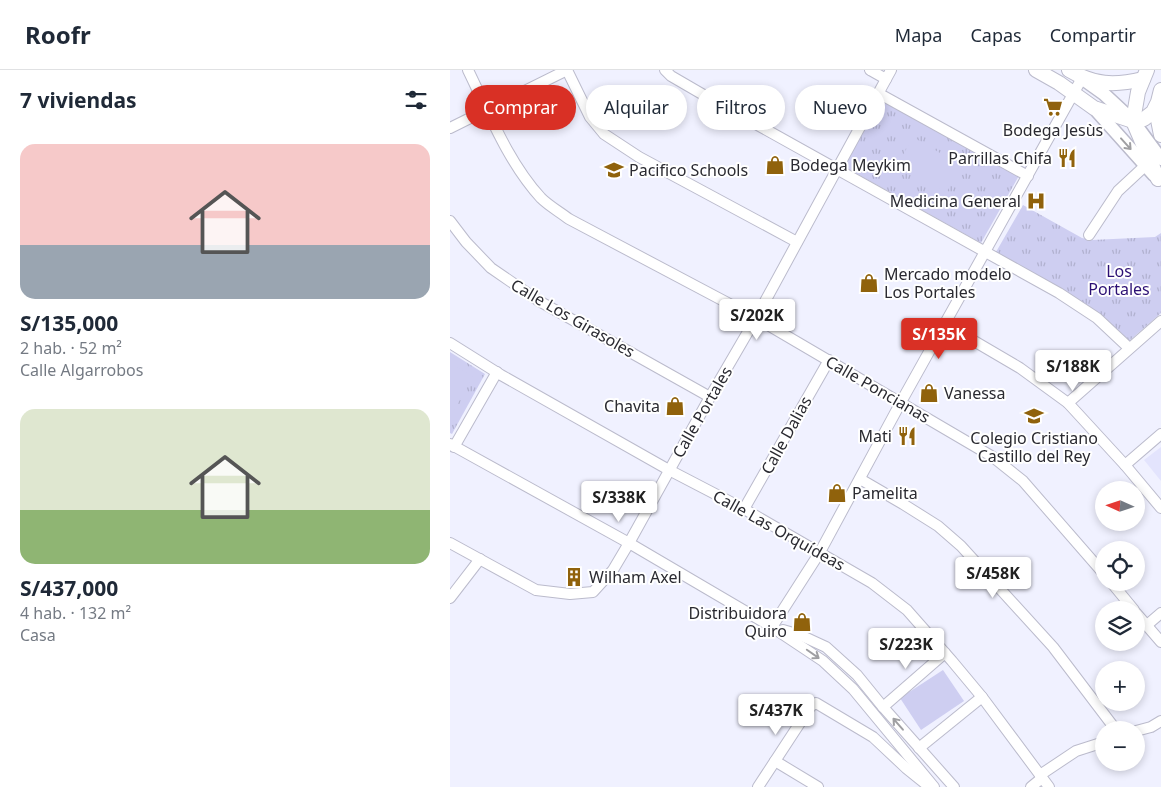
<!DOCTYPE html>
<html lang="es">
<head>
<meta charset="utf-8">
<style>
	body { margin:0; font-family:"Noto Sans",sans-serif; background:#f6f6f7; color:#1f2937; height:100vh; display:flex; flex-direction:column; font-size:19px; white-space:nowrap }
	* { box-sizing:border-box; margin:0 }
	p { font-size:16px; color:#747a83 }
	.icon { flex:none; width:28px; height:28px; fill:none; stroke:currentColor; stroke-width:2; stroke-linecap:round; stroke-linejoin:round }
	.map { position:relative; flex:1; overflow:hidden }
	.sheet { display:flex; flex-direction:column; background:#fff; width:450px }
	.sheet>* { flex:none }
	.guide { position:absolute; left:15px; top:15px; width:475px; height:45px; display:flex; gap:10px }
	.needle { width:32px; rotate:273deg }
	.buttons { position:absolute; left:645px; top:411px; display:grid; gap:10px }
	.buttons a { display:grid; place-items:center; width:50px; height:50px; border-radius:50%; background:#fff; box-shadow:0 2px 8px #0003; font-size:25px }
	.price { position:absolute; translate:-50% -42px; padding:0 11px; border-radius:5px; background:#fff; color:#222; font-size:16px; line-height:32px; filter:drop-shadow(0 1px 2px #0008) }
	.price::after { content:''; position:absolute; left:50%; top:30px; width:15px; height:11px; margin-left:-8px; background:inherit; clip-path:polygon(0 0,100% 0,50% 100%) }
	.price.selected { background:#d93025; color:#fff }
	ul { padding:0; list-style:none }
	li { display:grid; align-content:center; gap:10px; height:265px; padding:0 20px }
	li span { display:grid; place-items:center; height:155px; border-radius:15px; color:#555 }
	li>.icon { margin-inline-start:auto }
	span .icon { width:90px; height:90px; fill:#fffc; stroke-width:1 }
	li b { font-size:21px }
	h2 { display:flex; justify-content:space-between; align-items:center; height:60px; padding:0 20px; font-size:21px }
	.tag { padding:0 18px; border-radius:22px; background:#fff; box-shadow:0 2px 8px #0003; font-size:18px; line-height:45px }
	.tag.selected { background:#d93025; color:#fff }
	header { display:flex; align-items:center; gap:30px; box-sizing:border-box; height:70px; padding:0 25px; background:#fff; border-bottom:1px solid #e0e1e3 }
	header strong { font-size:24px }
	nav { display:flex; gap:28px; margin-inline-start:auto; font-size:18px }
	main { display:flex; flex:1; min-height:0 }
	.map>svg:first-child { display:block }
	.built { fill:#e3e4fd }
	.park { fill:url(#park-tufts) }
	.garden { fill:#cecef1 }
	.lines { fill:none; stroke-linecap:round; stroke-linejoin:round }
	.minor-casing { stroke:#bbc; stroke-width:12 }
	.tertiary-casing { stroke:#bbc; stroke-width:15 }
	.secondary-casing { stroke:#bbc; stroke-width:16 }
	.minor { stroke:#fff; stroke-width:10 }
	.tertiary { stroke:#fff; stroke-width:12 }
	.secondary { stroke:#fff; stroke-width:14 }
	.oneway { stroke:#9f9fa2 }
	.labels { text-anchor:middle; stroke-width:4; stroke-linejoin:round; paint-order:stroke }
	.poi-label { font-size:16px; fill:#2a2a31; stroke:#fff; text-anchor:start }
	.park-label { font-size:16px; fill:#2c1074; stroke:#fff }
	.street-label { font-size:16px; fill:#2a2a31; stroke:#fff }
</style>
</head>
<body>
<header>
<strong>Roofr</strong>
<nav><a>Mapa</a><a>Capas</a><a>Compartir</a></nav>
</header>
<main>
<section class="sheet">
<h2>7 viviendas<svg class="icon" aria-label="filters" viewBox="0 0 24 24"><path d="M4 7h16M4 17h16"/><circle cx="9" cy="7" r="2"/><circle cx="15" cy="17" r="2"/></svg></h2>
<ul>
<li><span style="background:linear-gradient(#f6c9c9 65%,#9aa5b1 0)"><svg class="icon" aria-label="home" viewBox="0 0 24 24"><path d="M3 11l9-7 9 7M6 9v11h12V9"/></svg></span><div><b>S/135,000</b><p>2 hab. · 52 m²</p><p>Calle Algarrobos</p></div></li>
<li><span style="background:linear-gradient(#dfe7d0 65%,#8fb573 0)"><svg class="icon" aria-label="home" viewBox="0 0 24 24"><path d="M3 11l9-7 9 7M6 9v11h12V9"/></svg></span><div><b>S/437,000</b><p>4 hab. · 132 m²</p><p>Casa</p></div></li>
</ul>
</section>
<div class="map">
<svg width="711" height="717" viewBox="0 0 711 717">
	<defs>
		<pattern id="park-tufts" width="24" height="20" patternUnits="userSpaceOnUse" patternTransform="scale(1.25)"><rect width="24" height="20" fill="#cecef1"/><path d="M3 7l-1-3M5 7V3M7 7l1-3M15 17l-1-3M17 17v-4M19 17l1-3" fill="none" stroke="#b1b1cf"/></pattern>
	</defs>
	<rect width="100%" height="100%" fill="#f0f1ff"/>
	<polygon class="built" points="711,377 711,411 694,390"/>
	<g class="park">
		<polygon points="429,26 570,104 531,173 393,96"/>
		<polygon points="573,135 632,168 642,170 705,167 711,163 711,243 679,271 632,234 546,182"/>
		<polygon points="0,282 35,304 2,364 0,363"/>
	</g>
	<g class="garden">
		<polygon points="463,67 512,96 496,123 448,94"/>
		<polygon points="0,294 23,306 0,348"/>
		<polygon points="493,600 514,631 471,660 450,628"/>
	</g>
	<g class="lines">
		<g class="minor-casing">
			<g id="minor">
				<path d="M18,0C39,43 58,92 91,128C99,136 110,142 119,149L306,248L543,387L573,411L654,504"/>
				<polyline points="117,0 140,47 154,64 189,87 347,172"/>
				<polyline points="215,0 221,6 252,24 609,223 647,248 679,278"/>
				<polyline points="420,0 436,9"/>
				<polyline points="428,23 578,106"/>
				<polyline points="0,58 117,0"/>
				<polyline points="0,151 16,172 41,198 89,231 260,327"/>
				<polyline points="639,165 668,121 696,95"/>
				<polyline points="495,254 570,298 618,333 675,395 711,438"/>
				<polyline points="0,273 51,305 219,400 294,439 422,513 457,540 502,591 532,627 599,717"/>
				<polyline points="618,333 711,251"/>
				<polyline points="0,374 179,473 322,557 373,591 403,619 484,717"/>
				<polyline points="4,377 47,302"/>
				<polyline points="675,395 711,364"/>
				<polyline points="410,409 453,434 488,456 511,476 603,577 666,660"/>
				<polyline points="294,439 379,290"/>
				<polyline points="0,473 86,520 120,524 143,522 163,500 179,473 260,327 306,248 441,0"/>
				<polyline points="661,512 684,540"/>
				<polyline points="0,528 30,489"/>
				<polyline points="686,543 711,572"/>
				<polyline points="697,555 711,543"/>
				<polyline points="322,557 370,482 451,332 632,8"/>
				<polyline points="333,560 350,565 376,577 407,605 433,637 504,717"/>
				<polyline points="433,637 495,583"/>
				<polyline points="686,661 701,657 711,651"/>
				<polyline points="469,678 532,627"/>
				<polyline points="325,691 368,717"/>
				<polyline points="590,705 626,681 654,672"/>
				<polyline points="308,717 361,636 366,633 423,667 456,698 477,715"/>
				<polyline points="581,717 592,708"/>
			</g>
		</g>
		<g class="tertiary-casing">
			<g id="tertiary">
				<polyline points="633,9 654,24 683,51 711,89"/>
				<polyline points="644,38 704,105"/>
			</g>
		</g>
		<g class="secondary-casing">
			<g id="secondary">
				<polyline points="586,0 609,13 644,38 683,51 694,49 703,42 708,32 711,20"/>
				<path d="M619,0C644,15 664,16 693,9"/>
				<polyline points="697,0 688,22 683,51 708,109"/>
				<polyline points="708,33 707,45 711,65"/>
			</g>
		</g>
		<use href="#minor" class="minor"/>
		<use href="#tertiary" class="tertiary"/>
		<use href="#secondary" class="secondary"/>
	</g>
	<defs><path id="oneway-shaft" d="M-6 0H5M1.5-3L5.5 0L1.5 3" fill="none" stroke-width="1.6" stroke-linecap="round" stroke-linejoin="round" transform="scale(1.25)"/></defs>
	<g class="oneway">
		<use href="#oneway-shaft" transform="translate(676 74) rotate(48)"/>
		<use href="#oneway-shaft" transform="translate(363 584) rotate(35)"/>
		<use href="#oneway-shaft" transform="translate(448 654) rotate(-131)"/>
	</g>
	<defs>
		<g id="supermarket-bare" transform="scale(1.5)"><path d="M-6-5.5h2.5l.6 2H6L4.5 2H-2.5L-4.4-4H-6ZM-1.5 3.2a1.3 1.3 0 1 0 .1 0ZM3 3.2a1.3 1.3 0 1 0 .1 0Z" fill="#90620c" stroke="#fff" stroke-width="2.5" paint-order="stroke"/></g>
		<g id="restaurant-bare" transform="scale(1.5)"><path d="M-5-6h1v4h1v-4h1v4h1v-4h1v5L-1.5 .5V6h-2V.5L-5-1ZM5-6V6H3V1.5H1.5Q1.5-4 5-6Z" fill="#90620c" stroke="#fff" stroke-width="2.5" paint-order="stroke"/></g>
		<g id="shop-bare" transform="scale(1.5)"><path d="M-5-2.5h2.3a2.7 3.5 0 0 1 5.4 0H5L5.5 6h-11ZM-1.5-2.5h3a1.5 2.3 0 0 0-3 0Z" fill="#90620c" stroke="#fff" stroke-width="2.5" paint-order="stroke"/></g>
		<g id="school-bare" transform="scale(1.5)"><path d="M0-5L7-2L0 1L-7-2ZM-4 1L0 2.5L4 1V4Q0 6-4 4Z" fill="#90620c" stroke="#fff" stroke-width="2.5" paint-order="stroke"/></g>
		<g id="hospital-bare" transform="scale(1.5)"><path d="M-5-5h3v3.5h4V-5h3V5h-3V1.5h-4V5h-3Z" fill="#90620c" stroke="#fff" stroke-width="2.5" paint-order="stroke"/></g>
		<g id="building-bare" transform="scale(1.5)"><path d="M-4-6H4V6H1V3H-1V6H-4ZM-2.5-4.3h1.7v1.8h-1.7ZM.8-4.3h1.7v1.8H.8ZM-2.5-1h1.7V.8h-1.7ZM.8-1h1.7V.8H.8Z" fill="#90620c" stroke="#fff" stroke-width="2.5" paint-order="stroke"/></g>
	</defs>
	<g fill-rule="evenodd">
		<use href="#supermarket-bare" x="603" y="37"/>
		<use href="#restaurant-bare" x="617" y="88"/>
		<use href="#shop-bare" x="325" y="95"/>
		<use href="#school-bare" x="164" y="100"/>
		<use href="#hospital-bare" x="586" y="131"/>
		<use href="#shop-bare" x="419" y="213"/>
		<use href="#shop-bare" x="479" y="323"/>
		<use href="#shop-bare" x="225" y="336"/>
		<use href="#school-bare" x="584" y="346"/>
		<use href="#restaurant-bare" x="457" y="366"/>
		<use href="#shop-bare" x="387" y="423"/>
		<use href="#building-bare" x="124" y="507"/>
		<use href="#shop-bare" x="352" y="552"/>
	</g>
	<g class="labels">
		<g class="poi-label">
			<text x="603" y="66" text-anchor="middle">Bodega Jesùs</text>
			<text x="602" y="94" text-anchor="end">Parrillas Chifa</text>
			<text x="340" y="101">Bodega Meykim</text>
			<text x="179" y="106">Pacifico Schools</text>
			<text x="571" y="137" text-anchor="end">Medicina General</text>
			<text x="434" y="210">Mercado modelo<tspan x="434" dy="18">Los Portales</tspan></text>
			<text x="494" y="329">Vanessa</text>
			<text x="210" y="342" text-anchor="end">Chavita</text>
			<text x="442" y="372" text-anchor="end">Mati</text>
			<text x="584" y="374" text-anchor="middle">Colegio Cristiano<tspan x="584" dy="18">Castillo del Rey</tspan></text>
			<text x="402" y="429">Pamelita</text>
			<text x="139" y="513">Wilham Axel</text>
			<text x="337" y="549" text-anchor="end">Distribuidora<tspan x="337" dy="18">Quiro</tspan></text>
		</g>
		<g class="park-label">
			<text x="669" y="207">Los<tspan x="669" dy="18">Portales</tspan></text>
		</g>
		<g class="street-label">
			<text transform="translate(123 248) rotate(30)" y="6">Calle Los Girasoles</text>
			<text transform="translate(428 319) rotate(30)" y="6">Calle Poncianas</text>
			<text transform="translate(252 342) rotate(-60)" y="6">Calle Portales</text>
			<text transform="translate(336 365) rotate(-61)" y="6">Calle Dalias</text>
			<text transform="translate(329 460) rotate(29)" y="6">Calle Las Orquídeas</text>
		</g>
	</g>
</svg>
<div class="buttons">
<a><svg class="needle" viewBox="-14 -14 28 28"><path d="M0-13l5 13h-10z" fill="#e53935"/><path d="M0 13l5-13h-10z" fill="#747a83"/></svg></a>
<a><svg class="icon" aria-label="locate" viewBox="0 0 24 24"><circle cx="12" cy="12" r="6"/><path d="M12 2v4M12 18v4M2 12h4M18 12h4"/></svg></a>
<a><svg class="icon" aria-label="layers" viewBox="0 0 24 24"><path d="M12 4l9 5-9 5-9-5zM3 14l9 5 9-5"/></svg></a>
<a>+</a>
<a>−</a>
</div>
<b class="price" style="left:307px;top:271px">S/202K</b>
<b class="price selected" style="left:489px;top:290px">S/135K</b>
<b class="price" style="left:623px;top:322px">S/188K</b>
<b class="price" style="left:169px;top:453px">S/338K</b>
<b class="price" style="left:543px;top:529px">S/458K</b>
<b class="price" style="left:456px;top:600px">S/223K</b>
<b class="price" style="left:326px;top:666px">S/437K</b>
<div class="guide">
<a class="tag selected">Comprar</a>
<a class="tag">Alquilar</a>
<a class="tag">Filtros</a>
<a class="tag">Nuevo</a>
</div>
</div>
</main>
</body>
</html>
